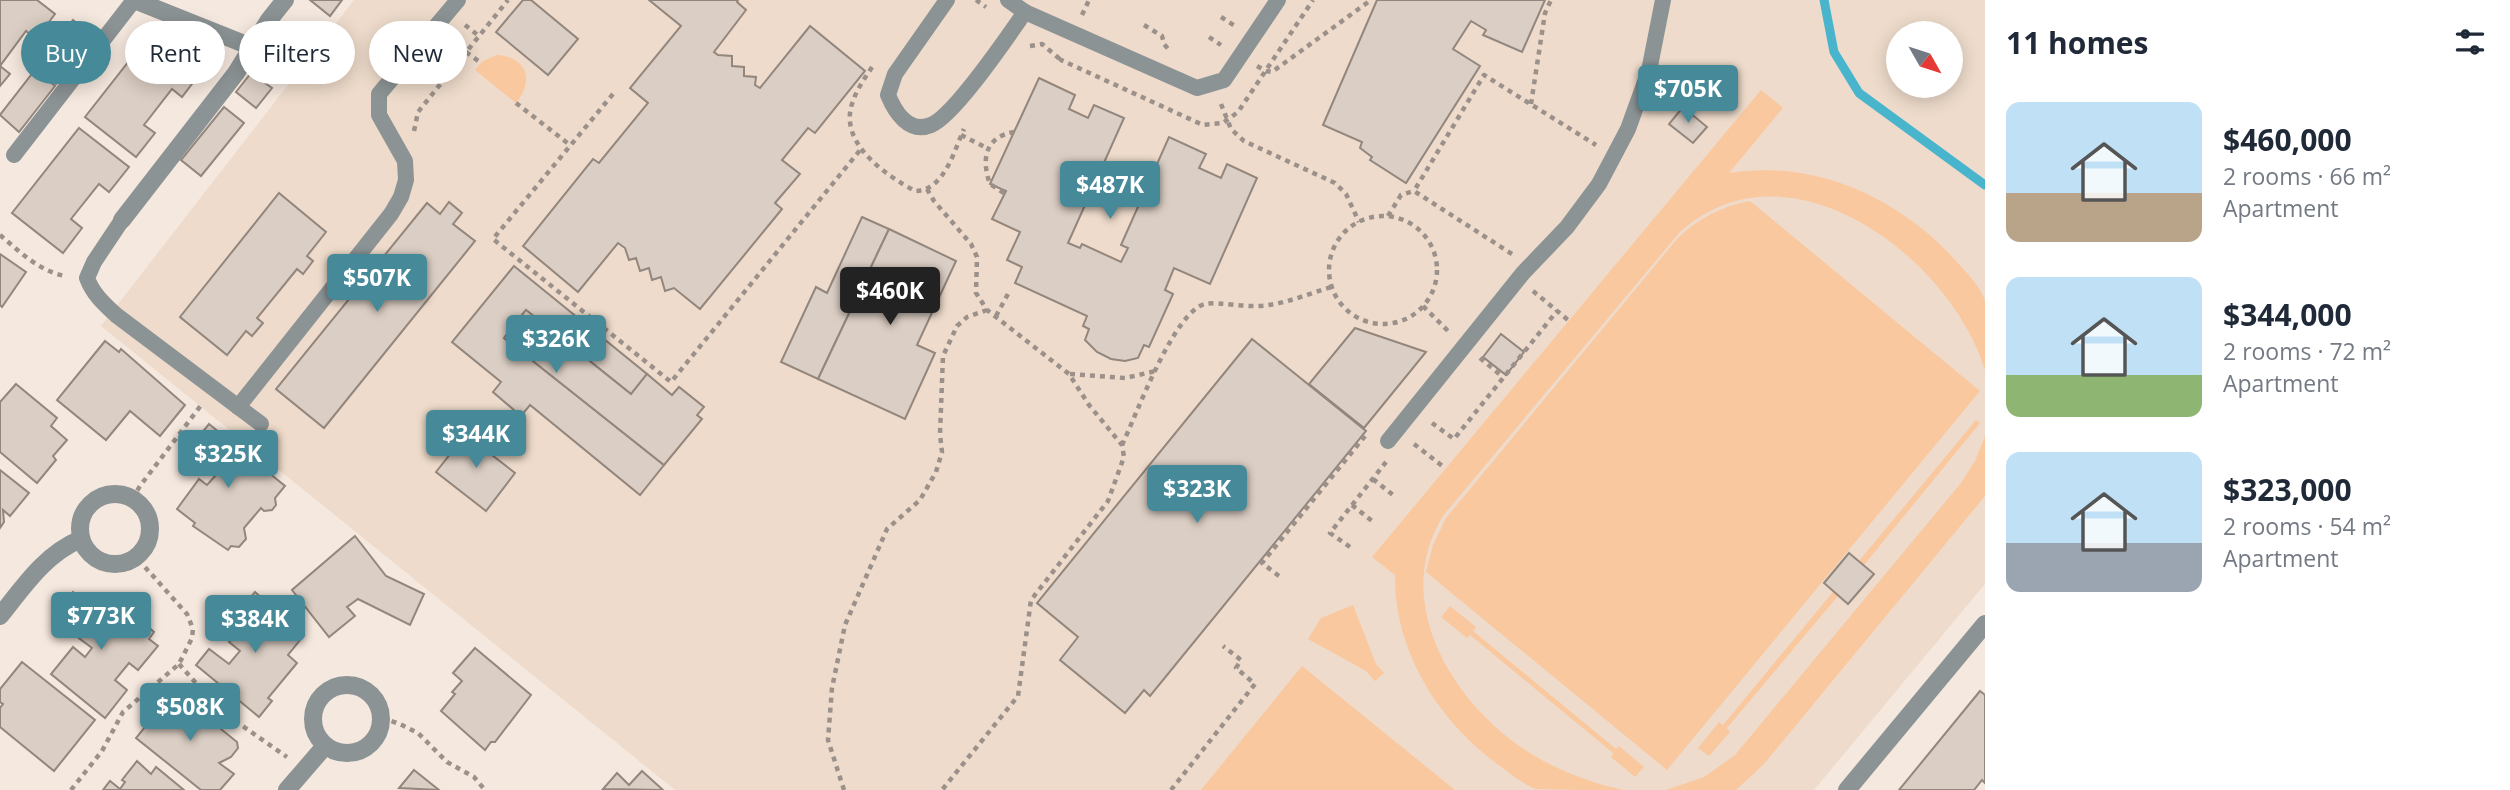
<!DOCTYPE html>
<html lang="en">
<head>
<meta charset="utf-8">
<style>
	body { margin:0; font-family:"Open Sans",sans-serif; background:#f2f2f3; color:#1f2937; height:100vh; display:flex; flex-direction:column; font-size:26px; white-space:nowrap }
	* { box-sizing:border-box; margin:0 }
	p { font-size:23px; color:#747a83 }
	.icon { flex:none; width:38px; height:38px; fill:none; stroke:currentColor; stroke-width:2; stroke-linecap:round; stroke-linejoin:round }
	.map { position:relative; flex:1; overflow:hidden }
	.panel { display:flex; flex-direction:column; background:#fff; width:525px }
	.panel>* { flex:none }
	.hud { position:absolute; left:21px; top:21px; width:665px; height:63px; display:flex; gap:14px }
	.needle { width:46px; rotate:129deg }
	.tools { position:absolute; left:1886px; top:21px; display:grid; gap:14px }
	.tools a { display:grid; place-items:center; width:77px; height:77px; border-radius:50%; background:#fff; box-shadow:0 4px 18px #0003; font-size:35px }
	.price { position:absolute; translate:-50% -60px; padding:0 16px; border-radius:7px; background:#468a99; color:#fff; font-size:23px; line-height:46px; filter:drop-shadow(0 2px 4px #0008) }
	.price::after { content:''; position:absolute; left:50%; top:42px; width:21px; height:16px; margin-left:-10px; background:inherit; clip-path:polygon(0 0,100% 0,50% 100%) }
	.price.current { background:#222; color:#fff }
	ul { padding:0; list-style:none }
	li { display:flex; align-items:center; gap:21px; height:175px; padding:0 21px }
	li span { display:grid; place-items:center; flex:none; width:196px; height:140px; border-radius:14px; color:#555 }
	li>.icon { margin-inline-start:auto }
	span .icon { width:84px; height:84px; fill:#fffc; stroke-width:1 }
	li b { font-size:30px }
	h2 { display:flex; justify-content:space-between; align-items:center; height:84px; padding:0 21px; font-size:30px }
	.pill { padding:0 24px; border-radius:32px; background:#fff; box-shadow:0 4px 18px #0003; font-size:24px; line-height:63px }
	.pill.current { background:#468a99; color:#fff }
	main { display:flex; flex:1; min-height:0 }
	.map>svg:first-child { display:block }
	.built { fill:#eedbcb; fill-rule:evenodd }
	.green { fill:#f9c89f }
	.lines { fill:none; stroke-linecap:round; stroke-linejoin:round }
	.stream { stroke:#49b5cc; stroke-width:9 }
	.building { fill:#dbcec4; stroke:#92867d; stroke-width:2 }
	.path { stroke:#9b918a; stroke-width:4.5; stroke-dasharray:5 5; stroke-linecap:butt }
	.service { stroke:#8c9395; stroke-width:16 }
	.minor { stroke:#8c9395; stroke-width:18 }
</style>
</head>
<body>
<main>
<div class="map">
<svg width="1985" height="790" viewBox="0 0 1985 790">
	<rect width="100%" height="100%" fill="#f5e8de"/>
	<path class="built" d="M354,0H1985V584L1814,790H675L101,326ZM1899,33H1951V86H1899Z"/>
	<g class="green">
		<path d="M497,55C528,57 534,81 516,103L475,70L483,61Z"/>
		<path d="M1761,90L1783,108L1729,173C1815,159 1900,198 1957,262C1966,272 1981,287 1985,301C1985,313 1985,354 1985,370C1950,256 1787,134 1679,233L1443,516C1394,596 1444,688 1511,740C1544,765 1583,781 1623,790C1603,790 1552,790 1536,789C1524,785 1511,774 1500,766C1439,722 1394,651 1395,575L1372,557Z"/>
		<path d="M1750,201L1980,391L1667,770L1426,572L1433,545L1446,518L1677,239C1697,219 1722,206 1750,201Z"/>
		<polygon points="1976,420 1980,423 1864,565 1874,574 1848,604 1838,596 1727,728 1730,732 1709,756 1698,748 1719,722 1723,725 1833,592 1824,583 1849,553 1859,561"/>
		<polygon points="1985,436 1985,496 1764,764 1736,790 1666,790 1704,777 1735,755 1961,483 1975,461"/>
		<polygon points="1353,605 1376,664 1384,673 1375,681 1366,671 1308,639 1321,618"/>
		<polygon points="1450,606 1476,627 1473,631 1616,749 1619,746 1644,767 1635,777 1611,757 1613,753 1470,635 1467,638 1441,617"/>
		<polygon points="1302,666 1455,790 1201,790"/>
	</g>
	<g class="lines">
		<polyline class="stream" points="1824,0 1834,52 1859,93 1985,185"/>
	</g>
	<g class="building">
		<polygon points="0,0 37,0 55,14 36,39 26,31 0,66"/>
		<polygon points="310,0 342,0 330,16"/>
		<polygon points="523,0 531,0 578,39 548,75 496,32"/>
		<polygon points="649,0 738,0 737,2 746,10 714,52 718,55 732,56 732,66 744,67 744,76 756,77 755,85 760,88 810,26 865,71 815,133 808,128 782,160 800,174 775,203 782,209 700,309 674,288 665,291 661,277 652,280 649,268 640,271 636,258 629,260 625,248 618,243 578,292 523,246 593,159 599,163 648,103 630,88 681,26"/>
		<polygon points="1377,0 1545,0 1522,52 1483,35 1486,30 1471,21 1453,49 1480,66 1406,183 1370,160 1372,157 1360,148 1362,142 1323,125"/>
		<polygon points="73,20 93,36 56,84 36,68"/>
		<polygon points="151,33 201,72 182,97 172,89 144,125 155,133 136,157 85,117"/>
		<polygon points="0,66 10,74 0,86"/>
		<polygon points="35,70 55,86 19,132 0,115"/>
		<polygon points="251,73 272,88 256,108 236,92"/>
		<polygon points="1039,78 1075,95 1069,109 1088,118 1094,105 1124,118 1068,243 1080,248 1082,244 1121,262 1128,248 1121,245 1169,137 1206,154 1199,168 1221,178 1227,164 1257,178 1210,284 1174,268 1165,290 1173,294 1149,347 1144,345 1138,358 1125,361 1111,359 1097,352 1085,340 1089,329 1083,326 1087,316 1015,283 1022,267 1007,260 1020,232 992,219 1006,191 990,184"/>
		<polygon points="224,107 244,123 201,176 181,160"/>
		<polygon points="1683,107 1707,127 1693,143 1669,124"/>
		<polygon points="79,128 129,167 109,192 99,184 71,219 82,228 63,253 12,213"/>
		<polygon points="279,193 326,232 307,256 313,261 303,274 297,269 257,318 263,323 252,336 246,331 227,355 180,317"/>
		<polygon points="449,202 462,213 453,224 475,241 324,428 276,389 427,203 440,214"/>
		<polygon points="862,217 889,229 818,379 781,362 816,287 827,293"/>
		<polygon points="889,229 956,261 917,345 935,353 905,419 818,379"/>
		<polygon points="0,254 26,272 2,307 0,305"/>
		<polygon points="514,266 647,374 631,394 526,310 504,338 664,465 640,495 530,405 521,416 493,392 501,382 452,342"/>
		<polygon points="526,310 631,394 647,374 672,395 679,387 704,407 697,415 702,419 664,465 504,338"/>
		<polygon points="1355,328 1426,352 1364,428 1309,384"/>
		<polygon points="1501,334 1524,352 1506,375 1483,357"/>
		<polygon points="1252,339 1366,431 1150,696 1144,690 1125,713 1060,660 1078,637 1037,603"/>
		<polygon points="105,341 119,352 121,349 185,405 160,436 130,411 106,440 57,400"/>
		<polygon points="16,384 57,418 51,426 67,440 53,456 56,460 37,483 0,452 0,402"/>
		<polygon points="209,424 285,486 275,498 276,505 272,510 264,511 261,508 244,528 246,539 239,547 231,546 228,550 193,526 195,523 177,509 199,479 207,485 216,475 187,451"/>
		<polygon points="470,429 496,449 492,455 515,473 486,511 436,472"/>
		<polygon points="0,470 29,493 10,516 3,510 4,522 0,528"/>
		<polygon points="355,536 386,576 424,594 410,625 358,599 347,607 355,616 329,637 292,590"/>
		<polygon points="1849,553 1874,574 1848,604 1824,583"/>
		<polygon points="73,592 93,608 100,600 129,621 134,615 154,632 149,639 158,646 138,670 129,663 115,680 127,690 105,718 51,674 73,647 85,657 92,648 52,618"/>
		<polygon points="255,592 304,635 288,655 297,663 268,698 272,701 259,717 196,665 209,649 229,664 240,651 229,642 232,639 223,632"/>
		<polygon points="475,648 531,695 495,742 491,742 485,750 441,711 455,694 452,692 462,681 453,673"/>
		<polygon points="22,662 95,720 54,771 0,727 0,708 3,704 0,702 0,689"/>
		<polygon points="174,691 237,742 238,748 231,757 219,763 234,774 220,790 201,790 136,738"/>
		<polygon points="1980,691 1985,695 1985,783 1982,780 1974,790 1899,790"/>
		<polygon points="137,761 151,774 156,767 184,790 103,790 110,781 120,789 125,782 122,780"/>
		<polygon points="414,770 439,790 399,788"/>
		<polygon points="642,771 663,790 603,789 617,773 629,785"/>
	</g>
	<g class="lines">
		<g class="path">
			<polyline points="976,0 986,7"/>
			<polyline points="1082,15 1089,0"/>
			<polyline points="1221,17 1235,26"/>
			<polyline points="465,25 479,36"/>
			<polyline points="1144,25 1162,36 1164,44 1169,50"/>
			<polyline points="1209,37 1221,45"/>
			<polyline points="1030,46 1042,44 1061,60"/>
			<polyline points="466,52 481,63"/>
			<polyline points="1062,58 1061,60 1203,125 1223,123 1238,112 1313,0"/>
			<polyline points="1257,66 1266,71 1272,72 1371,0"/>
			<path d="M872,67C865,78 857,89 853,101C837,142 884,174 915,191C944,191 954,151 964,129"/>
			<polyline points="613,94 493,239 671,382 861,149"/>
			<polyline points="516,103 570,145"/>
			<polyline points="1221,104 1231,129 1244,141 1335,183 1346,194 1359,222"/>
			<polyline points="1531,104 1545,13 1551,0"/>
			<polyline points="414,131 418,112 508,0"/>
			<polyline points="961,135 987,148"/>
			<polyline points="927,189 934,201 971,244 977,257 976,293 987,310 1069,374 1089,405 1122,445 1124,457 1108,501 1031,600 1018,696 942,790"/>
			<path d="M1004,193L990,184C981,159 985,137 1014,132"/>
			<circle cx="1383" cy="270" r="54"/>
			<polyline points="1388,216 1401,195 1414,191"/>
			<path d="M0,235C20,252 39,271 65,276"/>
			<polyline points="1512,254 1414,191 1484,75 1596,145"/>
			<polyline points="1533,291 1568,320"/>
			<polyline points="1423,306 1449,332"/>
			<polyline points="996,316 1009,292"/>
			<polyline points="1480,358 1503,377"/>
			<polyline points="1070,374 1125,378 1156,371"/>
			<polyline points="1432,423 1454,439 1557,311"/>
			<polyline points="1414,444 1445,468"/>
			<path d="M1122,445C1136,416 1174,311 1205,304C1221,301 1249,309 1269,305C1290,302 1311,293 1331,287"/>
			<polyline points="1373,479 1393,495"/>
			<polyline points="132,499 140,486 202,404"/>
			<polyline points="1352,505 1372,521"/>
			<polyline points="1350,547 1330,533 1386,462"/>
			<polyline points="1279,576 1262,563 1365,436"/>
			<polyline points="179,664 221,711 287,757"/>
			<polyline points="382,718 400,724 418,733 447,762 474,777 485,790"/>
			<polyline points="71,790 102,751 123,712 179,664 192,638 193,629 187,614 136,557"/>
			<polyline points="844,790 828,740 832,688 845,625 887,529 920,500 936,472 942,452 940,434 943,356 957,326 967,317 987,310"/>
			<polyline points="1171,790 1255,684 1236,668 1241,660 1223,646"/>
		</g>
		<g class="service">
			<path d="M947,0L895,74L888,95C895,112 909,134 931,125C955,115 1008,36 1025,12"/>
			<polyline points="1008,0 1025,12 1197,88 1224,80 1278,0"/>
			<polyline points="14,155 134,0"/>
			<path d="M122,220L94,262L87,278C93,294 103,303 116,315L261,424"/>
			<polyline points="238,407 391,214 401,197 406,180 405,161 379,115 379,94 458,0"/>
			<polyline points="1388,441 1523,273 1567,227 1599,184 1628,129 1649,71 1663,0"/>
		</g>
		<g class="minor">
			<polyline points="134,0 252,47"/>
			<polyline points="122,220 236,73 269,20 285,0"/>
			<circle cx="115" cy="529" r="35"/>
			<path d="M0,616C24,586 45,554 81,539"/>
			<circle cx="347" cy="719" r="34"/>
			<polyline points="287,790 325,746"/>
			<polyline points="1847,790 1985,624"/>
		</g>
	</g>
</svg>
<div class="tools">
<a><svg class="needle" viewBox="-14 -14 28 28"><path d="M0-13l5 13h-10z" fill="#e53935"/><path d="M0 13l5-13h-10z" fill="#747a83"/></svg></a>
</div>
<b class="price" style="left:1688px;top:125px">$705K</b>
<b class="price" style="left:1110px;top:221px">$487K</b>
<b class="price" style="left:377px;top:314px">$507K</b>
<b class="price current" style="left:890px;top:327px">$460K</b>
<b class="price" style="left:556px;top:375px">$326K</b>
<b class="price" style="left:476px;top:470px">$344K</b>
<b class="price" style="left:228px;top:490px">$325K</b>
<b class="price" style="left:1197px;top:525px">$323K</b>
<b class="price" style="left:101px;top:652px">$773K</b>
<b class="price" style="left:255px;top:655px">$384K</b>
<b class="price" style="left:190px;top:743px">$508K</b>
<div class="hud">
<a class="pill current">Buy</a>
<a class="pill">Rent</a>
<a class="pill">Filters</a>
<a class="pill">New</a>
</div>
</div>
<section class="panel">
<h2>11 homes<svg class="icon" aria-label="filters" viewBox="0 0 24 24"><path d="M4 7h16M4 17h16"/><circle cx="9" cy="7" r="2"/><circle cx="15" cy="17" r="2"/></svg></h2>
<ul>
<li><span style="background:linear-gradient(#bfe0f5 65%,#b9a48a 0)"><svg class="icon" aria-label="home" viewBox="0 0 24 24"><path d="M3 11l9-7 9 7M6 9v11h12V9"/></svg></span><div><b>$460,000</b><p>2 rooms · 66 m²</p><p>Apartment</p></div></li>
<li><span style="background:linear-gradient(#bfe0f5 70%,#8fb573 0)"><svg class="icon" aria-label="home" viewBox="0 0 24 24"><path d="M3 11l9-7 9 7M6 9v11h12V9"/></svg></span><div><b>$344,000</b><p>2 rooms · 72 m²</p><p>Apartment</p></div></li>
<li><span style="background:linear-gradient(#bfe0f5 65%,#9aa5b1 0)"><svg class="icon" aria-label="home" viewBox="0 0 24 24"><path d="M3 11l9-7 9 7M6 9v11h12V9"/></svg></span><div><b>$323,000</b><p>2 rooms · 54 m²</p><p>Apartment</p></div></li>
</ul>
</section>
</main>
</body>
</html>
